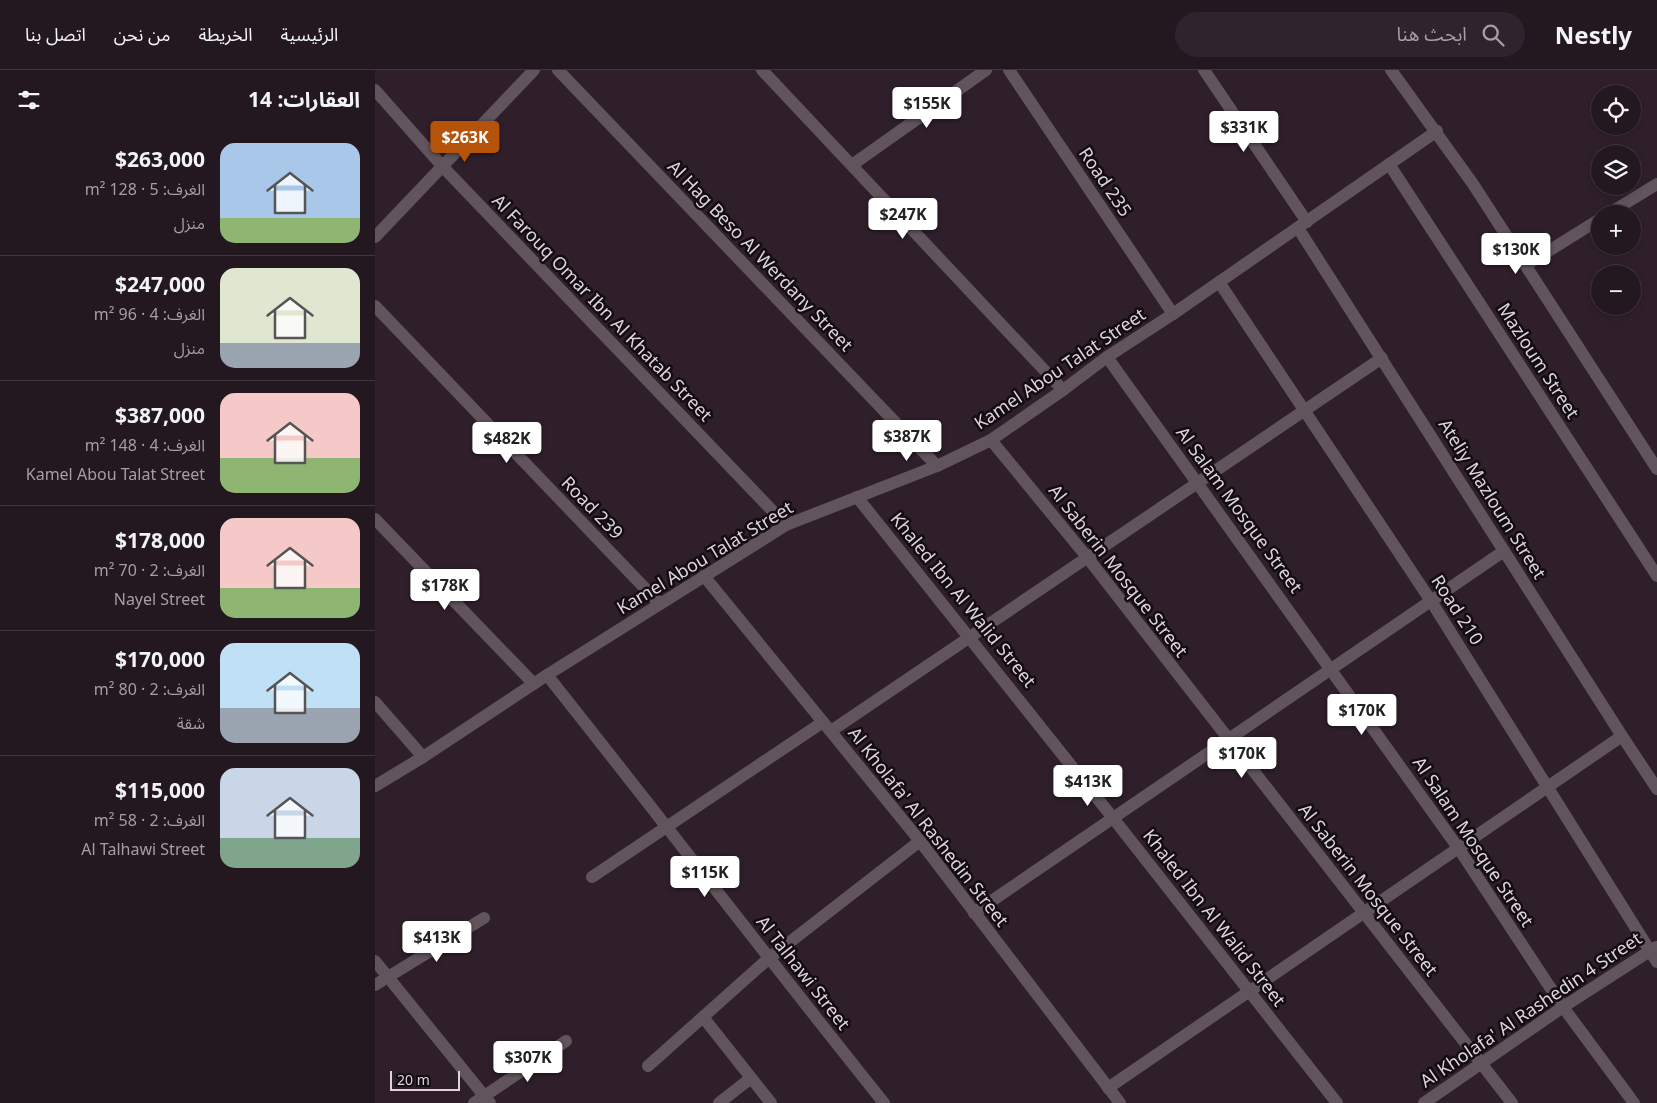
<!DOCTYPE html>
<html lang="ar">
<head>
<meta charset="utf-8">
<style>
	body { margin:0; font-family:"Noto Sans","Noto Sans Arabic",sans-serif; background:#2f242d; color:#f1f3f6; direction:rtl; height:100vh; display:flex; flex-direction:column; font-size:19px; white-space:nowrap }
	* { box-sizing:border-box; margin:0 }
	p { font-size:16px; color:#a39fa5 }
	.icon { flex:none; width:28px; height:28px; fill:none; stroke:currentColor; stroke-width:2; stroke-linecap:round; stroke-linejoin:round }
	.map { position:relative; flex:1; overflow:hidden; direction:ltr }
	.panel { display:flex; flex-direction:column; background:#231720; width:375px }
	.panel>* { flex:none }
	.fabs { position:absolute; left:1216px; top:15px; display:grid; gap:10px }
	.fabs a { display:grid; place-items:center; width:50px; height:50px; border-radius:50%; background:#231720; box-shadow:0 2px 8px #0003,0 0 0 1px #40363e; font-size:25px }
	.scale { position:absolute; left:15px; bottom:12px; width:70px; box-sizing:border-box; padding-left:5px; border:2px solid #dfd4dc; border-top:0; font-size:14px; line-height:18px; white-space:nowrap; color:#dfd4dc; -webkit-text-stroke:4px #130c11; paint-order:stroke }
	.price { position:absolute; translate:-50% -42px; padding:0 11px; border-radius:5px; background:#fff; color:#222; font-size:16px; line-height:32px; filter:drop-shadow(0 1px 2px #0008) }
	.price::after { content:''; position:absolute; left:50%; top:30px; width:15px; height:11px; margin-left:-8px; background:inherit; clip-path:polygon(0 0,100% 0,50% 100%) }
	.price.current { background:#b45309; color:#fff }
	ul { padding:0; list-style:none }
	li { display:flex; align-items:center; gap:15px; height:125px; padding:0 15px }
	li+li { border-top:1px solid #40363e }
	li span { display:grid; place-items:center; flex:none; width:140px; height:100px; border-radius:15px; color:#555 }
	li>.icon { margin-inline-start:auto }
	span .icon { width:60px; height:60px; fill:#fffc; stroke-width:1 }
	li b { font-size:21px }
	h2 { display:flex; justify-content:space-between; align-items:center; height:60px; padding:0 15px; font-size:21px }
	header { display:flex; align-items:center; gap:30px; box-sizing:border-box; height:70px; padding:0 25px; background:#231720; border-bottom:1px solid #40363e }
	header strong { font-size:24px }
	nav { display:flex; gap:28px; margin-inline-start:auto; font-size:18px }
	.search { width:350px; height:45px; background:#2f242d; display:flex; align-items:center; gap:12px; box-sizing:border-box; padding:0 18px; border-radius:28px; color:#a39fa5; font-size:19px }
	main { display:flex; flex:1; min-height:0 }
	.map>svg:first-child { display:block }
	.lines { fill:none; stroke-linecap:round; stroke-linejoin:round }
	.street { stroke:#61545d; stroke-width:12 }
	.labels { text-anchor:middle; stroke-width:5; stroke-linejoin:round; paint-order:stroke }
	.street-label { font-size:18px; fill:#dfd4dc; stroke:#130c11 }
</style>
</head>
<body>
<header>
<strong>Nestly</strong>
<div class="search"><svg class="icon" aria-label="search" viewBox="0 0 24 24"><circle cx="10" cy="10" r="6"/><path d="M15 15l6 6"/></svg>ابحث هنا</div>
<nav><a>الرئيسية</a><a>الخريطة</a><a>من نحن</a><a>اتصل بنا</a></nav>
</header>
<main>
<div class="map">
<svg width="1282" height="1033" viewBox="0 0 1282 1033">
	<rect width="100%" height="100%" fill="#2f1f2b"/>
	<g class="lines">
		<g class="street">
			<polyline points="183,0 562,396"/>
			<polyline points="387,0 688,320"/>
			<polyline points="634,0 798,244"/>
			<polyline points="829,0 932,152"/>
			<polyline points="1016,0 1098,114 1282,399"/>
			<polyline points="0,20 68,97 411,455"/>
			<polyline points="1014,94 1282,506"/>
			<polyline points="477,95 611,0"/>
			<polyline points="1233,144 1282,114"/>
			<polyline points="923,158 1247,666 1282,719"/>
			<polyline points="0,167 159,0"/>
			<polyline points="1151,195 1225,149"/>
			<polyline points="844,212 1056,531 1282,892"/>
			<polyline points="0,236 285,534"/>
			<polyline points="732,287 1084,779 1188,937 1259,1033"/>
			<polyline points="616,370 712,487 1137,1033"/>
			<polyline points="482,427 738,748 962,1033"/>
			<polyline points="0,449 159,614"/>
			<polyline points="329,506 545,771 745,1033"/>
			<path d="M172,605C285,747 395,891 509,1033"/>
			<polyline points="0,632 48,687"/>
			<polyline points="456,661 1007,288"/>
			<polyline points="0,716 48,687 172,605 411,455 562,396 616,370 688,320 732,287 798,244 1062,61"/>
			<polyline points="217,807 448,652"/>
			<polyline points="599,843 1129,481"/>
			<polyline points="0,891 115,1033"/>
			<polyline points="0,915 109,848"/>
			<polyline points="328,947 396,1033"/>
			<polyline points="273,996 393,889 545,771"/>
			<polyline points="733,1018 1247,666"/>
			<polyline points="99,1033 191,971"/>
			<polyline points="344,1033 376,1008"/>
			<polyline points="1049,1033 1188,937 1281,877"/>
		</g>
	</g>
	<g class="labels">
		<g class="street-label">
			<text transform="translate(730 112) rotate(56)" y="6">Road 235</text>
			<text transform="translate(385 186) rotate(46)" y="6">Al Hag Beso Al Werdany Street</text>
			<text transform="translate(227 238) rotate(46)" y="6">Al Farouq Omar Ibn Al Khatab Street</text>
			<text transform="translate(1163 291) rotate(57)" y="6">Mazloum Street</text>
			<text transform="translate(685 299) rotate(-34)" y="6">Kamel Abou Talat Street</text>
			<text transform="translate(1117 429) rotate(58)" y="6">Ateliy Mazloum Street</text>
			<text transform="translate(217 438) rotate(46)" y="6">Road 239</text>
			<text transform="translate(864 440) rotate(54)" y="6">Al Salam Mosque Street</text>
			<text transform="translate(330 488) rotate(-31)" y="6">Kamel Abou Talat Street</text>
			<text transform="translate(743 501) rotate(52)" y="6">Al Saberin Mosque Street</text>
			<text transform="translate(588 530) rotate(51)" y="6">Khaled Ibn Al Walid Street</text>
			<text transform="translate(1082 540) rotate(57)" y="6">Road 210</text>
			<text transform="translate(553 757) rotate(52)" y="6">Al Kholafa' Al Rashedin Street</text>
			<text transform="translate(1098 772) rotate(56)" y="6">Al Salam Mosque Street</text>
			<text transform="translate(993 820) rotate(52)" y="6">Al Saberin Mosque Street</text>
			<text transform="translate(839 848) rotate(52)" y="6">Khaled Ibn Al Walid Street</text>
			<text transform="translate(428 903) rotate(52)" y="6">Al Talhawi Street</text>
			<text transform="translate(1156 940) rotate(-34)" y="6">Al Kholafa' Al Rashedin 4 Street</text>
		</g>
	</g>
</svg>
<div class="fabs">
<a><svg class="icon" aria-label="locate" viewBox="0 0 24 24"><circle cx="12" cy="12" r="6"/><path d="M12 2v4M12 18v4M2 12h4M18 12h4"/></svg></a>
<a><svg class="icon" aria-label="layers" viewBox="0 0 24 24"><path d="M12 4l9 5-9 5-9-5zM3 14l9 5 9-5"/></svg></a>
<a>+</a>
<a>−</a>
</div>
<div class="scale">20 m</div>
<b class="price" style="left:552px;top:59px">$155K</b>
<b class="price" style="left:869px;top:83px">$331K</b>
<b class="price current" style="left:90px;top:93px">$263K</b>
<b class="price" style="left:528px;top:170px">$247K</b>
<b class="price" style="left:1141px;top:205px">$130K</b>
<b class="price" style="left:532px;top:392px">$387K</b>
<b class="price" style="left:132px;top:394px">$482K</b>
<b class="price" style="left:70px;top:541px">$178K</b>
<b class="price" style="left:987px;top:666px">$170K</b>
<b class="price" style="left:867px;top:709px">$170K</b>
<b class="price" style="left:713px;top:737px">$413K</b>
<b class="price" style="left:330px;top:828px">$115K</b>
<b class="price" style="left:62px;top:893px">$413K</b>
<b class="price" style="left:153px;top:1013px">$307K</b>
</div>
<section class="panel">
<h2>العقارات: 14<svg class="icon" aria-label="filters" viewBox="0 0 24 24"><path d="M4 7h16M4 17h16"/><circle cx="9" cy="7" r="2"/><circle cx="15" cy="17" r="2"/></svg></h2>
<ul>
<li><span style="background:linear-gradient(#a9c7e8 75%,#8fb573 0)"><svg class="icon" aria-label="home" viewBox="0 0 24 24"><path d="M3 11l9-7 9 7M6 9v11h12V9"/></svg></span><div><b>$263,000</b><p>الغرف: 5 · 128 m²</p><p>منزل</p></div></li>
<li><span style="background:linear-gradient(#dfe7d0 75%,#9aa5b1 0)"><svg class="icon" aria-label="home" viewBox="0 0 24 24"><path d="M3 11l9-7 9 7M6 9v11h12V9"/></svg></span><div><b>$247,000</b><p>الغرف: 4 · 96 m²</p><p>منزل</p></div></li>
<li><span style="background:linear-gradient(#f6c9c9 65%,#8fb573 0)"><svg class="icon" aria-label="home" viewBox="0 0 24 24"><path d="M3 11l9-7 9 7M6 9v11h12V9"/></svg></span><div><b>$387,000</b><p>الغرف: 4 · 148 m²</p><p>Kamel Abou Talat Street</p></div></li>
<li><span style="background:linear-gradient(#f6c9c9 70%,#8fb573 0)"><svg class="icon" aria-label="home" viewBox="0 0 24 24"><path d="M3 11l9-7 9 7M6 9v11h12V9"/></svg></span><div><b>$178,000</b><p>الغرف: 2 · 70 m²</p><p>Nayel Street</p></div></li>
<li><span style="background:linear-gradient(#bfe0f5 65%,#9aa5b1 0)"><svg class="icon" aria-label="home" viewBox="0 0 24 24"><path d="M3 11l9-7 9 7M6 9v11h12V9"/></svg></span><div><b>$170,000</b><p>الغرف: 2 · 80 m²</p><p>شقة</p></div></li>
<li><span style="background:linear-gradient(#c9d6e8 70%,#7fa58c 0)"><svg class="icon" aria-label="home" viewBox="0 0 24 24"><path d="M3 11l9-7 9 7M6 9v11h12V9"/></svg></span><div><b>$115,000</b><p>الغرف: 2 · 58 m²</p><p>Al Talhawi Street</p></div></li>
</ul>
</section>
</main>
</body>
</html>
